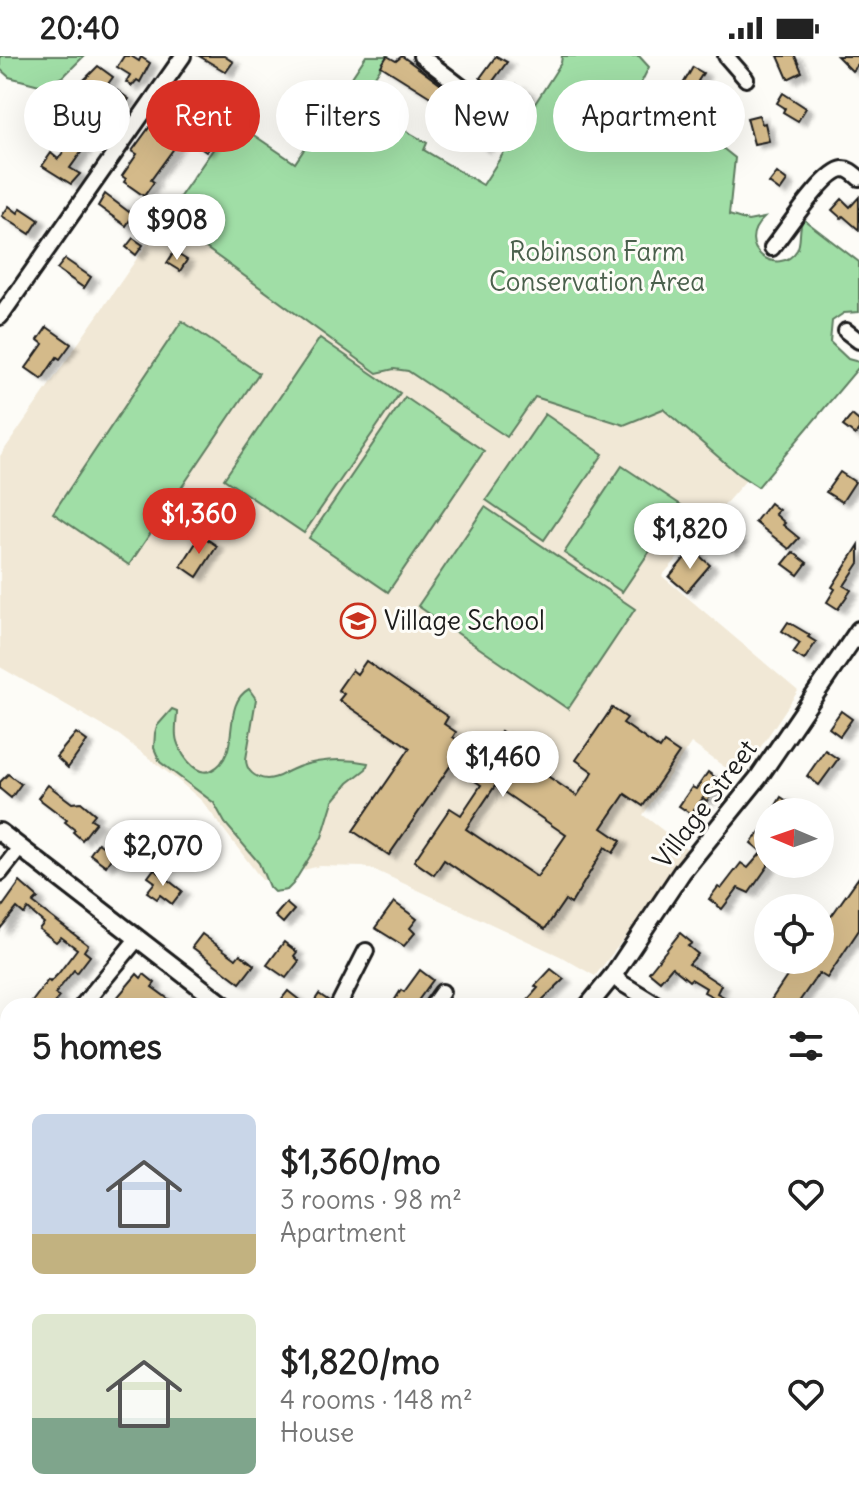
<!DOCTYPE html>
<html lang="en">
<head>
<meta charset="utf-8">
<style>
	body { margin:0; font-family:Delius,sans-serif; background:#f2f2f2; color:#222; height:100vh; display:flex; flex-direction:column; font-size:30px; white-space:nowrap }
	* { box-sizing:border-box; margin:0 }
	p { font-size:26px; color:#767676 }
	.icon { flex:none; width:44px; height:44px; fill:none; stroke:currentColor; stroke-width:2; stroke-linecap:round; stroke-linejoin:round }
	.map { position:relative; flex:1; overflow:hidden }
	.panel { position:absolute; left:0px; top:942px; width:860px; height:514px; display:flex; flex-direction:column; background:#fff; border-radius:24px 24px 0 0; box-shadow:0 8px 32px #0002 }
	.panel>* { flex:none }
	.guide { position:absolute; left:24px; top:24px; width:812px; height:72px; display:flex; gap:16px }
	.needle { width:52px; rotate:272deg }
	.controls { position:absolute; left:754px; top:742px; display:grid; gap:16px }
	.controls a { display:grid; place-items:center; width:80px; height:80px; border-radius:50%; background:#fff; box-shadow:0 8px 32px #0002; font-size:40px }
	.price { position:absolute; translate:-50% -68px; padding:0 18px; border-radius:28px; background:#fff; color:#222; font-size:26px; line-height:52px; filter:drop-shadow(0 2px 4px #0008) }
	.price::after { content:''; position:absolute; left:50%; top:48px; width:24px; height:18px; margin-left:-12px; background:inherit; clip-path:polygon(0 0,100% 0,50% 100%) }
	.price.selected { background:#d93025; color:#fff }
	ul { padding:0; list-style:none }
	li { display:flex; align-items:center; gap:24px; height:200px; padding:0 32px }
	li span { display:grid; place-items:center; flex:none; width:224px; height:160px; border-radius:12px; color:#555 }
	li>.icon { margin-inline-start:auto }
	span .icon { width:96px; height:96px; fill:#fffc; stroke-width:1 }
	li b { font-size:34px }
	h2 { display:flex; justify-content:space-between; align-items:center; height:96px; padding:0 32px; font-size:34px }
	.tag { padding:0 28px; border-radius:36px; background:#fff; box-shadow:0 8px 32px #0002; font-size:28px; line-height:72px }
	.tag.selected { background:#d93025; color:#fff }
	.status { display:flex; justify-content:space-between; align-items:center; height:56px; padding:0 40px; background:#fff; direction:ltr }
	.status svg { height:22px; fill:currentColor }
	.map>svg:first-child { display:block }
	.built { fill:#f1e8d6 }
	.green { fill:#a0dea6; stroke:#5e7d61; stroke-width:2 }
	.building { fill:#d4ba8a; stroke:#1c1c1c; stroke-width:2; fill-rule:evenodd; filter:url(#shadow) }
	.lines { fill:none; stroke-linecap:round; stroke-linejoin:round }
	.minor-casing { stroke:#1c1c1c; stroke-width:20 }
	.major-casing { stroke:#1c1c1c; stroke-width:22 }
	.minor { stroke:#fdfcf7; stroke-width:14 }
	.major { stroke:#fdfcf7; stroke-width:16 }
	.labels { text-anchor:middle; stroke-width:6; stroke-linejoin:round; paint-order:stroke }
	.park-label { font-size:26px; fill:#4a604c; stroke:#fdfcf7 }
	.poi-label { font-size:26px; fill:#1c1c1c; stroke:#fdfcf7; text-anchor:start }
	.street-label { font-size:26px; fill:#1c1c1c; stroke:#fdfcf7 }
</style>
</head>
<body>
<div class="status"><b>20:40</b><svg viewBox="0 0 49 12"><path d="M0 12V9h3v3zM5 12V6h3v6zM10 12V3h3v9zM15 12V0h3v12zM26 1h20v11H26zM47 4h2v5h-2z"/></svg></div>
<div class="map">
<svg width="859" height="1455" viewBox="0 0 859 1455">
	<defs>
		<filter id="shadow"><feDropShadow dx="7" dy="4" stdDeviation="2" flood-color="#0004"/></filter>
	</defs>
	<rect width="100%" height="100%" fill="#fdfcf7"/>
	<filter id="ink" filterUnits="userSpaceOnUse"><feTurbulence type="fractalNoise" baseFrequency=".0125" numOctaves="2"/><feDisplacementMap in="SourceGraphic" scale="16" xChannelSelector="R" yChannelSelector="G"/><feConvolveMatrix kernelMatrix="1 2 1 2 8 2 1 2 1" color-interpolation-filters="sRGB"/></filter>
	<g filter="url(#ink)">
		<polygon class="built" points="165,162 377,317 394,313 408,315 506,381 535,341 624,369 663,353 747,423 662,520 798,635 740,722 691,687 643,759 691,796 595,920 560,900 377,815 363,811 320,810 262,824 202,745 180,726 119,679 0,611 0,400"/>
		<g class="green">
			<polygon points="0,0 84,0 64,20 43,30 9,21 0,13"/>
			<path d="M366,0H388L358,47L427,87L424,94L483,129L561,7L562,0H639L649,11L641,27L735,102L729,159L748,165L764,162C732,191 779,223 797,194C802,185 798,173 803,163L859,206V256L844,257L832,265L830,286L848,303L859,306V311L758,431L738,418L663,353L624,369L535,341L507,381L408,315L394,313L377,317L165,162L233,65L295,107Z"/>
			<polygon points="182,265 259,317 129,509 53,457"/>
			<polygon points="320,282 400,337 304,477 224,423"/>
			<polygon points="405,341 484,395 388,536 309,482"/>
			<polygon points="545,358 603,398 544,484 486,444"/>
			<polygon points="622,410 681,449 622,536 564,497"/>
			<polygon points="485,451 635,553 568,653 418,550"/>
			<path d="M249,633L256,643L246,703C246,715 255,722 267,723C278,723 282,718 291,714C313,703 344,702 368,707L366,713L348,727L333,745L322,781L293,828L287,834L274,836L269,831L259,807L225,767L214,747L160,706L154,692L155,677L157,670L172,653L177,655C177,663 175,672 176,680C177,693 195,723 212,714C243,698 220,649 249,633Z"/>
			<polygon points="859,1382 859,1455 834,1455 830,1448 852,1448 852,1386"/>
		</g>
		<g class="building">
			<polygon points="124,0 131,0 139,5 141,1 150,7 140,26 137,24 132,30 126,26 130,19 117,11"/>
			<polygon points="199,0 224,0 233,6 226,16"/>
			<polygon points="387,0 396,5 402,0 452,37 450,40 478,59 475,64 494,77 484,92 472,83 477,77 454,61 456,57 381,10"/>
			<polygon points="496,0 507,6 490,29 480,22"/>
			<polygon points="778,0 795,0 802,16 788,23"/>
			<polygon points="837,0 859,0 859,7 852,15"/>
			<polygon points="98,10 113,21 108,28 129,43 119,56 116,53 101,74 95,77 70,112 80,118 71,128 42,110 51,97 58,103 78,75 81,78 105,45 96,39 98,36 83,25"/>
			<polygon points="693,11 703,17 698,25 703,29 701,33 731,57 721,69 716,65 712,70 704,64 708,59 701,53 703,51 679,35"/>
			<polygon points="516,29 529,38 522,48 509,39"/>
			<polygon points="175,36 202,55 191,70 214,86 206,96 183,80 151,124 154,126 144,140 124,126 126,123 122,120 137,98 132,95"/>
			<polygon points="783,37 806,52 798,65 783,56 785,52 777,47"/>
			<polygon points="225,46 236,55 224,69 213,60"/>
			<polygon points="759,59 762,68 765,67 769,85 754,88 747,62"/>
			<polygon points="777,117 787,125 780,135 769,127"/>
			<polygon points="105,138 133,159 126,170 98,150"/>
			<polygon points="859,141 859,174 843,160 841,162 832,154 842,143 850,151"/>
			<polygon points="9,150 18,157 21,152 39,164 30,178 2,160"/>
			<polygon points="133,182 143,189 136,199 126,191"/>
			<polygon points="174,196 187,204 180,215 167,207"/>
			<polygon points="65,203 91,221 84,232 57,213"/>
			<polygon points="47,271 71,288 60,303 57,301 42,323 26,312 43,288 38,284"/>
			<polygon points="852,359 859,365 859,374 855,379 843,370"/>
			<polygon points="840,416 855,426 842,446 826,436"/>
			<polygon points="770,447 779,454 775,458 785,467 783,469 799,482 789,493 755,466"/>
			<polygon points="732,476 740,484 731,494 723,486"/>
			<polygon points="201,479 217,490 197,521 181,510"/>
			<polygon points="859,489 859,507 844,530 851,534 838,553 827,546 835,533 832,531"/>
			<polygon points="692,493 710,509 687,536 669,521"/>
			<polygon points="793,496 807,507 798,519 783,508"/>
			<polygon points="788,566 810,579 808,581 816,586 804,604 793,597 800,587 782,575"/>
			<path d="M366,605L448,661L444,668L456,676L453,681L469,693L477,682L491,691L501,675L536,699L530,708L577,740L593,716L576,704L612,652L627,662L623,667L660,693L664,687L679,697L643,750L625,738L602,772L621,785L613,797L605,791L571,848L565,844L545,873L444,804L434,819L414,805L450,752L461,759L481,729L451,709L389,799L353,775L410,692L339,644L344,638L338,634L352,614L357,618ZM495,730L566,779L537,821L466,773Z"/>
			<polygon points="841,655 852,663 840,680 829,672"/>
			<polygon points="76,677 87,685 68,712 56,701"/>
			<polygon points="825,694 838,703 819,729 807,720"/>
			<polygon points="708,716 720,725 707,745 703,742 691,758 679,750 692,731 696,733"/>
			<polygon points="8,718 21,728 11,742 0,733 0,726"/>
			<polygon points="48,729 72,747 81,746 95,758 91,763 96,766 82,784 73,776 75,774 65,766 67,764 38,742"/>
			<polygon points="781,741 804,756 772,756"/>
			<polygon points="768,765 768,791 764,797 768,800 768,810 749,837 738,832 722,853 709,843 718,831 721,833 741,807 748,812 762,796 751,787"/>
			<polygon points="98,787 114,798 106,810 90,798"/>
			<polygon points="154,813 182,835 172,848 160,839 157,843 147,836 155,826 148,821"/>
			<polygon points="859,821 859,874 827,922 819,917 796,950 767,950 798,904 820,904 820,876"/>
			<polygon points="20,826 38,842 33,847 88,889 84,895 90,900 77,917 74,914 55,938 59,941 52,950 29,950 48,924 50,926 58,918 77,893 61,881 56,886 39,873 44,867 28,853 24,858 17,852 0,873 0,854"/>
			<polygon points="394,846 417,863 410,872 415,877 404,890 375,872"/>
			<polygon points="286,847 294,854 283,867 275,860"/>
			<polygon points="680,877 692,887 688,890 698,898 689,908 721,929 717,937 740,950 715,950 710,947 713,941 704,936 706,932 691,923 689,925 672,911 660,925 649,916"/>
			<polygon points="202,878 236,903 240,898 254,909 240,927 192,891"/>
			<polygon points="284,886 297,896 294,900 299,905 286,922 267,909"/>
			<polygon points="551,913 564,923 536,950 522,950 538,932 535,930"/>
			<polygon points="420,914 433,924 414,950 401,950 394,945 401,934 404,936"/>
			<polygon points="137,918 141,922 144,918 155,927 152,931 178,950 123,950 115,944"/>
			<polygon points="288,935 307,950 276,950"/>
			<polygon points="319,938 329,945 328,950 311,950"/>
		</g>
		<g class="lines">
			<g class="minor-casing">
				<g id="minor">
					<polyline points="421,0 498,59"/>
					<polyline points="726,0 746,23"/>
					<path d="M772,192C785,176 824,115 843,113C850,113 854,118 859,122"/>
					<polyline points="0,261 183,0"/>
					<polyline points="846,275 859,285"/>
					<polyline points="0,817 19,793"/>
					<polyline points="614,918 620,926 659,950"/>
					<polyline points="82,950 137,883"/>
					<polyline points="338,950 366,895"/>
					<polyline points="432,950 442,936"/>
					<polyline points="852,1057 859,1060"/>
					<polyline points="0,1059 8,1047"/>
					<polyline points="852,1247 859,1251"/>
					<polyline points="0,1321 8,1311"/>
					<polyline points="312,1448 319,1455"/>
					<polyline points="563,1448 572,1455"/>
					<polyline points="162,1455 168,1448"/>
					<polyline points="805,1455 815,1449"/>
				</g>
			</g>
			<g class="major-casing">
				<g id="major">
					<polyline points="0,776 225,950"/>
					<polyline points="588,950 614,918 682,816 758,722 859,574"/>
					<polyline points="815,1448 819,1455"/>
				</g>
			</g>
			<use href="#minor" class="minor"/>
			<use href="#major" class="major"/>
		</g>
	</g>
	<defs>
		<g id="school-ring" transform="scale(1.8)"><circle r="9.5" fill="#fdfcf7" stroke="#c8321e" stroke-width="1.5"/><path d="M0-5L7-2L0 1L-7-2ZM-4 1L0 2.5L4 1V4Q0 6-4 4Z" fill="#c8321e"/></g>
	</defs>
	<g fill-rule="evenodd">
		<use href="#school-ring" x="358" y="565"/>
	</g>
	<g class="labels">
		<g class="park-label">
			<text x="597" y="205">Robinson Farm<tspan x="597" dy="30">Conservation Area</tspan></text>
		</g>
		<g class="poi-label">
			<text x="384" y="574">Village School</text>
		</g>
		<g class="street-label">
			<text transform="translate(705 748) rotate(-53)" y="9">Village Street</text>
		</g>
	</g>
</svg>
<div class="controls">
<a><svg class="needle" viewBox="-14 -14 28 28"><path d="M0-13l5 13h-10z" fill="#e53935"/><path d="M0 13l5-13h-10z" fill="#767676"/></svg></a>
<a><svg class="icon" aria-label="locate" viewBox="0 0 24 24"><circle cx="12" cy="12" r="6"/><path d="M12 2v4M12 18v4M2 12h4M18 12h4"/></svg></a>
</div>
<b class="price" style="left:177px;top:206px">$908</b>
<b class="price selected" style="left:199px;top:500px">$1,360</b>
<b class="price" style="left:690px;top:515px">$1,820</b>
<b class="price" style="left:503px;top:743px">$1,460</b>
<b class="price" style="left:163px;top:832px">$2,070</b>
<div class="guide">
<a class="tag">Buy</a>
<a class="tag selected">Rent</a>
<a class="tag">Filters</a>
<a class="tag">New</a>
<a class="tag">Apartment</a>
</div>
<section class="panel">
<h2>5 homes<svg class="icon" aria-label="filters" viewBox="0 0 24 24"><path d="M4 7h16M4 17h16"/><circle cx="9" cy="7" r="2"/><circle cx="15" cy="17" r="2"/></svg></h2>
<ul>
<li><span style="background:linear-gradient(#c9d6e8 75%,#c2b280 0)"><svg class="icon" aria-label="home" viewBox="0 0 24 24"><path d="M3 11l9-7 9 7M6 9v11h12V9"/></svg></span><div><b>$1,360/mo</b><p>3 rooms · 98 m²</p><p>Apartment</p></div><svg class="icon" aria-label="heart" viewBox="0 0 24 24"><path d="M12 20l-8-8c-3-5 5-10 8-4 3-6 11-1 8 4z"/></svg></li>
<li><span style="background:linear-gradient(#dfe7d0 65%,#7fa58c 0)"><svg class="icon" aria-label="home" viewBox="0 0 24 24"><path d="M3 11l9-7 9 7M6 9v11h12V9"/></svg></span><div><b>$1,820/mo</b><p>4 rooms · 148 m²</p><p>House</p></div><svg class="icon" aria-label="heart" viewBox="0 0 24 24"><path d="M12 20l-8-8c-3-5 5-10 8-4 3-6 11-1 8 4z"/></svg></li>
</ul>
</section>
</div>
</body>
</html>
